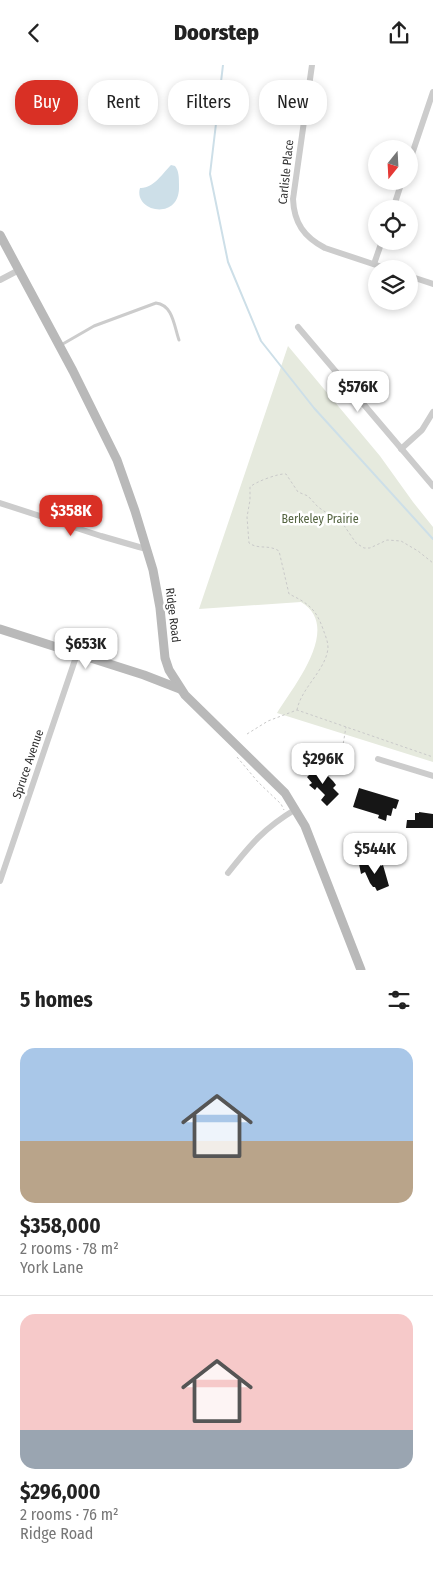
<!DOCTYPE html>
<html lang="en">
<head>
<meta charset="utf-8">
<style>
	body { margin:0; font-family:"Fira Sans Condensed",sans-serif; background:#f6f6f6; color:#222; height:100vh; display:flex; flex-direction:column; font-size:19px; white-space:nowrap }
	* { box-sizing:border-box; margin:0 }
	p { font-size:16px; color:#767676 }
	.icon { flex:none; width:28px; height:28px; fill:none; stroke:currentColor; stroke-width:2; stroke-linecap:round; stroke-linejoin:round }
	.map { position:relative; height:905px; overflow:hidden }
	.side { display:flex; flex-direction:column; background:#fff; flex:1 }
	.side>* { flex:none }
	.guide { position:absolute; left:15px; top:15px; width:404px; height:45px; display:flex; gap:10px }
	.needle { width:32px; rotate:198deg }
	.tools { position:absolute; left:368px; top:75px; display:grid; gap:10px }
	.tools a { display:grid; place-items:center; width:50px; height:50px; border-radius:50%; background:#fff; box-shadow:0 2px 8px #0003; font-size:25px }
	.price { position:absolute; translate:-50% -42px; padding:0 11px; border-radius:10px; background:#fff; color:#222; font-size:16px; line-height:32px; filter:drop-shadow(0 1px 2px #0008) }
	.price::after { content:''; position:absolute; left:50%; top:30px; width:15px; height:11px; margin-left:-8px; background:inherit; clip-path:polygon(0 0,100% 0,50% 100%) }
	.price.selected { background:#d93025; color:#fff }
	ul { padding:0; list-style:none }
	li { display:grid; align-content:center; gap:10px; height:265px; padding:0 20px }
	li+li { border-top:1px solid #e0e0e0 }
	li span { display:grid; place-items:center; height:155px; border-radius:15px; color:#555 }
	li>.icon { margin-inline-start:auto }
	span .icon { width:90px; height:90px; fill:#fffc; stroke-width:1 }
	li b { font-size:21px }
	h2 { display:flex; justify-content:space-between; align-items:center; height:60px; padding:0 20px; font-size:21px }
	.pill { padding:0 18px; border-radius:20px; background:#fff; box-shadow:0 2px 8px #0003; font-size:18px; line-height:45px }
	.pill.selected { background:#d93025; color:#fff }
	header { display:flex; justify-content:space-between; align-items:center; height:65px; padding:0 20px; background:#fff; font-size:22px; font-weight:800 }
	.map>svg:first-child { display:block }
	.green { fill:#e6eade }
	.water { fill:#cddfe8 }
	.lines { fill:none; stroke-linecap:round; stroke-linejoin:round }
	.stream { stroke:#cddfe8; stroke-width:2 }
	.building { fill:#161616 }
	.path { stroke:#c9c9c9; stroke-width:1; stroke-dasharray:2.5 2.5; stroke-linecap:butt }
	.lane { stroke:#ccc; stroke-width:3 }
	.street { stroke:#ccc; stroke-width:6 }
	.secondary { stroke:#b9b9b9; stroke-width:9 }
	.labels { text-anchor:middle; stroke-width:5; stroke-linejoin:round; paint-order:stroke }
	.street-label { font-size:12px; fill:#2f2f2f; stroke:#fff }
	.park-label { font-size:12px; fill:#556542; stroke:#fff }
</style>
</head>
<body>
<header><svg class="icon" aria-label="back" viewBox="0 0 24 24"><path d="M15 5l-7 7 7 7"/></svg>Doorstep<svg class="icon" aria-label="share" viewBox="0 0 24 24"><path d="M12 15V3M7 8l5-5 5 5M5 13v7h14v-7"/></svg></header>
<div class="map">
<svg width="433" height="905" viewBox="0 0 433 905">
	<rect width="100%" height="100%" fill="#fff"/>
	<path class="green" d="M288,281L380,391L413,437L433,462V697L277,648C293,622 343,562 301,537L199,544Z"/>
	<path class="water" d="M171,100L175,101C179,106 179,113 179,120C181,157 133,147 140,123C153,124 163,108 171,100Z"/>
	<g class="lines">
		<polyline class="stream" points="223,0 210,109 228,197 261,276 314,343 433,474"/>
	</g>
	<g class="building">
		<polygon points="318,701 333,716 336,720 333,723 339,729 327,741 321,735 325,730 317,722 315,725 309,720 312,718 307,712"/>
		<polygon points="359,723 399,735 396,744 393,743 391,751 387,750 386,756 378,753 379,750 353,742"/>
		<polygon points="419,747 433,749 433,763 406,763 407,755 415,755 415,748 419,748"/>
		<polygon points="369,796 375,799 379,797 381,801 383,800 389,821 377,826 375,822 373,822 370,818 365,807 361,809 359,799"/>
	</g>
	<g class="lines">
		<g class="path">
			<path d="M297,645C301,623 326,605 328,583C328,576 325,570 323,564C316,544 308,538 289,529L279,486C268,479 259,485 249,478L247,452L250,435V422C255,417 279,408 286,409L298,427L308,431L318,442L343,459L356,478L364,483H370L387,475L401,476L418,486L433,498"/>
			<polyline points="247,669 268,656 297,645 433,692"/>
			<polyline points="237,692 258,717 281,739 284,745"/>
			<polyline points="340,698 346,662"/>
		</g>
		<path class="lane" d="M61,280L94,261L156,238C173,240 174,261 179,275"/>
		<g class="street">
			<path d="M312,0L293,134C294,158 304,172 325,183L388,204"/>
			<polyline points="409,98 433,27"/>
			<polyline points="393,144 402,116"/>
			<polyline points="374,199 382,176"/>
			<polyline points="409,211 433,219"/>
			<polyline points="0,215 19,205"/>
			<polyline points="298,262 433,421"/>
			<polyline points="401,384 422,365 433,347"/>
			<polyline points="0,438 101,471 139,482 147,484"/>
			<polyline points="378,694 433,711"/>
			<path d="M228,808C250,780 264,763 296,744"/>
			<polyline points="0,816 77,589"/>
		</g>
		<g class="secondary">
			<polyline points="0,170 73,306 117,395 135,446 153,505 160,543 165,593 169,605 185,630 285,728 305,761 361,905"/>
			<polyline points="0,564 144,610 180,624"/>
		</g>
	</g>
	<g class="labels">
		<g class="street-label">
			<text transform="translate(286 107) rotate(-84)" y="4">Carlisle Place</text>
			<text transform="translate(173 550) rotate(83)" y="4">Ridge Road</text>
			<text transform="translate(28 699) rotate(-71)" y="4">Spruce Avenue</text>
		</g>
		<g class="park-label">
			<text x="320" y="458">Berkeley Prairie</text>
		</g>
	</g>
</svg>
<div class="tools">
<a><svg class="needle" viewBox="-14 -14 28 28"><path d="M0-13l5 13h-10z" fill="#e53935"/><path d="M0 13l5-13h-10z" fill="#767676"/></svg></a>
<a><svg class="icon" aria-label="locate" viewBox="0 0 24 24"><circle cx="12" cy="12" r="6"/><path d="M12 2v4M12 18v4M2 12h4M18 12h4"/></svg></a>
<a><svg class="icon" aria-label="layers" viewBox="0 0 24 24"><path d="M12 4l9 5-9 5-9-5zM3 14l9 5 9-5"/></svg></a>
</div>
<b class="price" style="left:358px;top:348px">$576K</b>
<b class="price selected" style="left:71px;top:472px">$358K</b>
<b class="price" style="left:86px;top:605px">$653K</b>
<b class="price" style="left:323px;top:720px">$296K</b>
<b class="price" style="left:375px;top:810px">$544K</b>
<div class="guide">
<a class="pill selected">Buy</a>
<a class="pill">Rent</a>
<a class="pill">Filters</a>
<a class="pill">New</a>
</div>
</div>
<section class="side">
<h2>5 homes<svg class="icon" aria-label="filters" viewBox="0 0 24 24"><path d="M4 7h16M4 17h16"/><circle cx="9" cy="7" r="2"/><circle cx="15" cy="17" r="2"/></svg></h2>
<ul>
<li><span style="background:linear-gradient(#a9c7e8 60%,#b9a48a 0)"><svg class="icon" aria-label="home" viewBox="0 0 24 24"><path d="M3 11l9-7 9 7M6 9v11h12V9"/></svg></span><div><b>$358,000</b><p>2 rooms · 78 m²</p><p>York Lane</p></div></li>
<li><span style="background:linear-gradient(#f6c9c9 75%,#9aa5b1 0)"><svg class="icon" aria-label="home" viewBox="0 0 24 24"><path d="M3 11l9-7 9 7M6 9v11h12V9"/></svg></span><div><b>$296,000</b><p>2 rooms · 76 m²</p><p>Ridge Road</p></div></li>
</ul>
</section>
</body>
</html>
